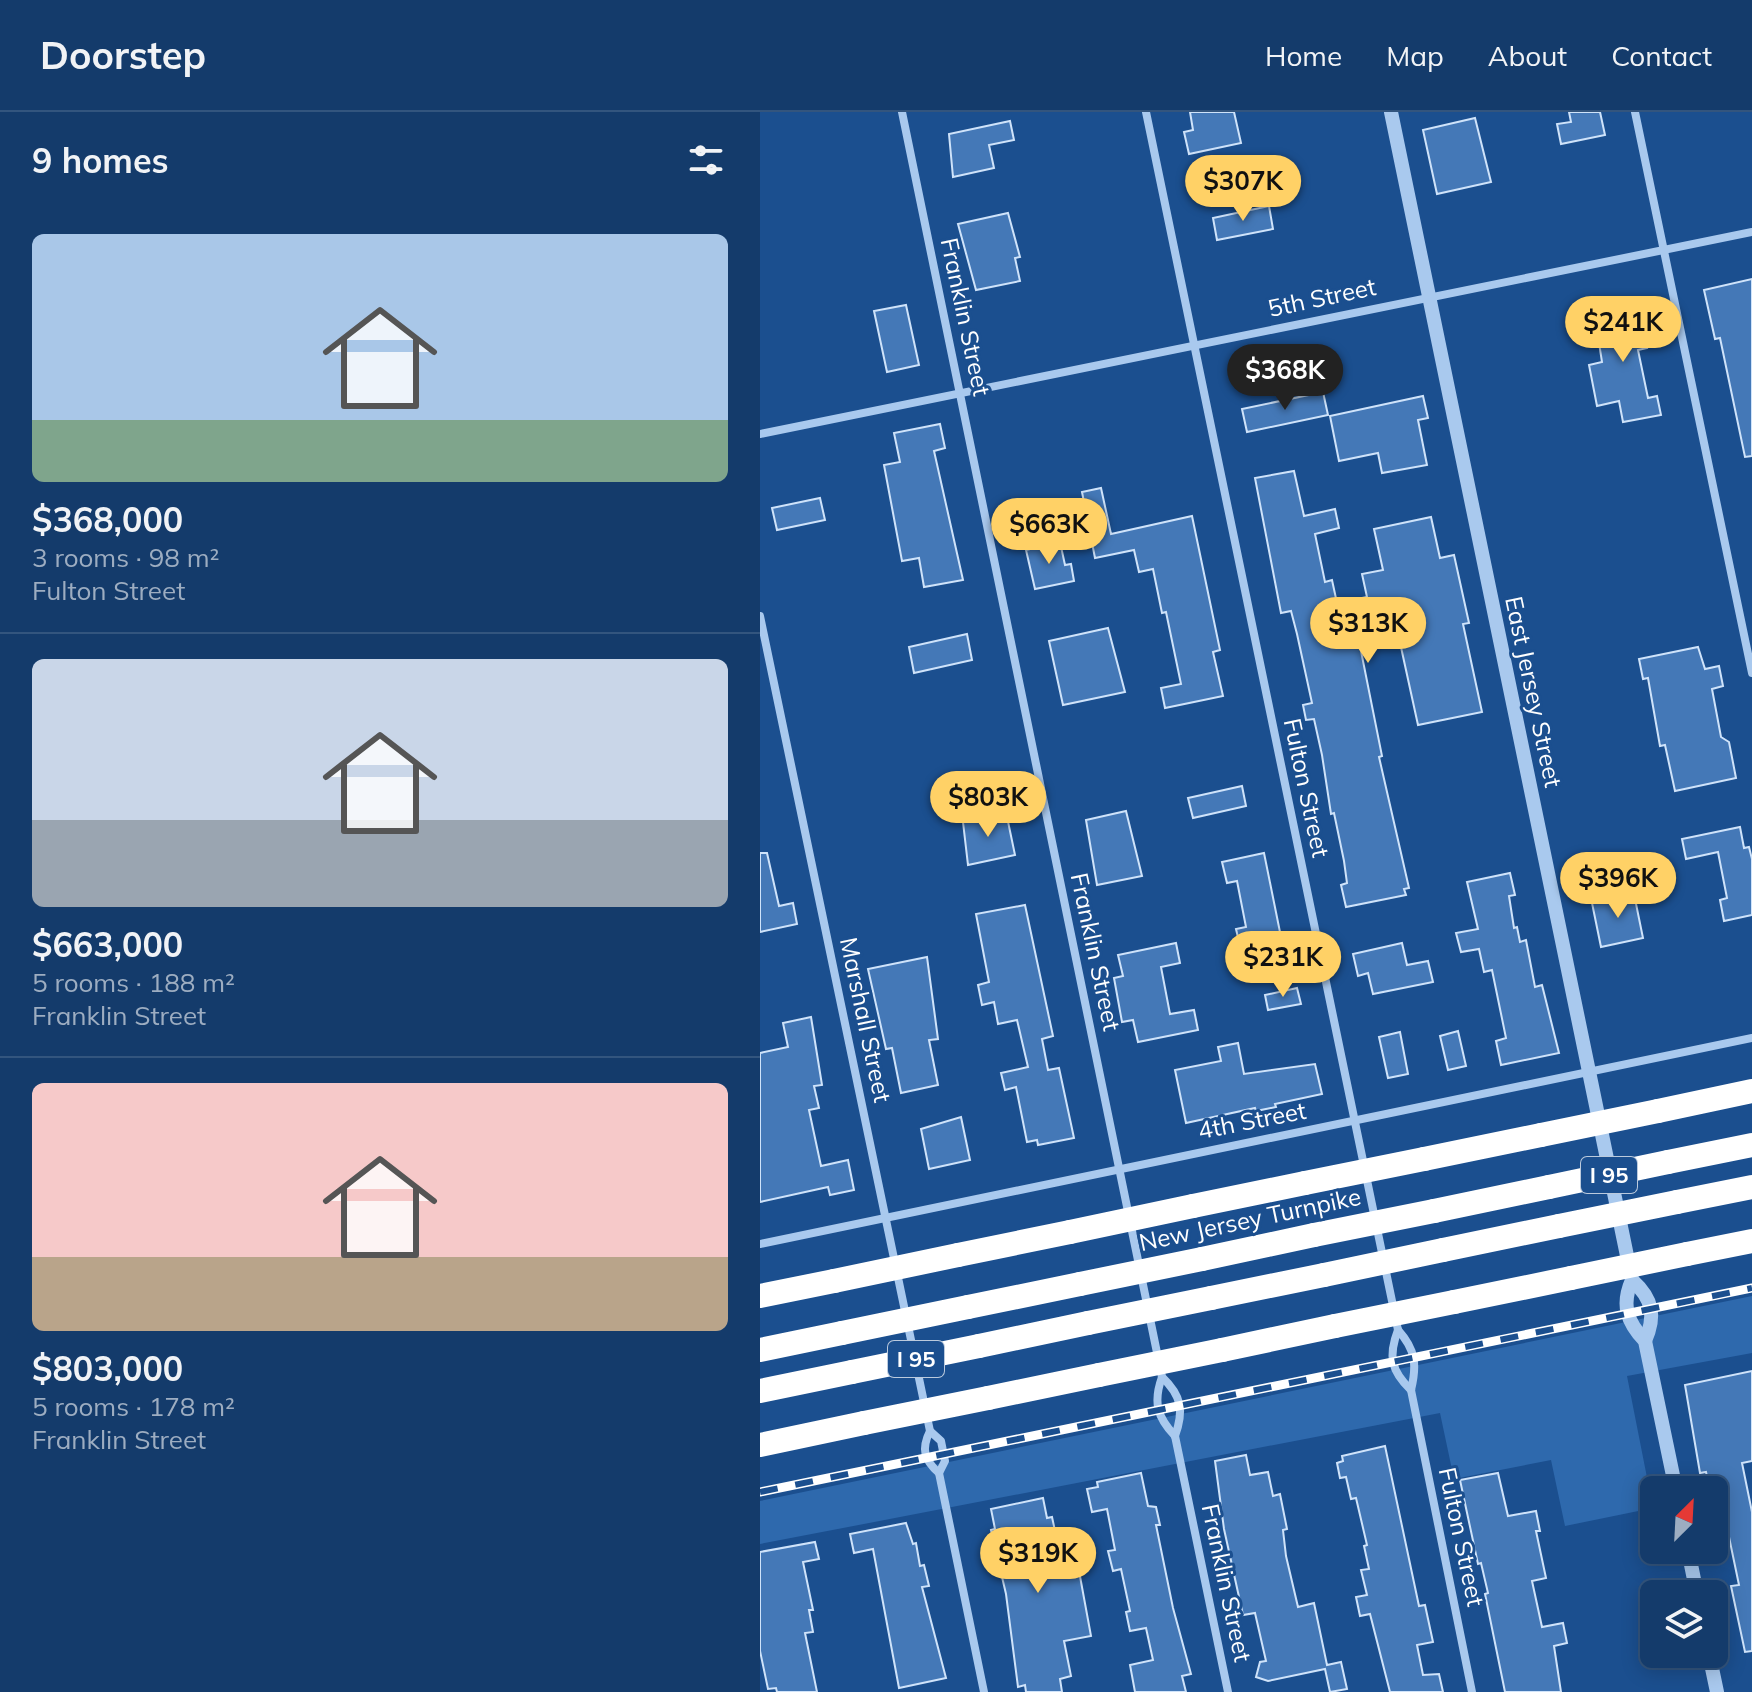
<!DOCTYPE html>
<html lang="en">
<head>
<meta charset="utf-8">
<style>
	body { margin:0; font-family:Mulish,sans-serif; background:#1d4271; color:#f1f3f6; height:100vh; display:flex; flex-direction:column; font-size:30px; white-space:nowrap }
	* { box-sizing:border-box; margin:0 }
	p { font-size:26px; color:#9dadc1 }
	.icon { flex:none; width:44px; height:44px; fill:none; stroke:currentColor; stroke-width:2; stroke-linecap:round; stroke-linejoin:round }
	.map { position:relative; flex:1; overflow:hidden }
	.details { display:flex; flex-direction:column; background:#143b6b; width:760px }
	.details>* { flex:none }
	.needle { width:52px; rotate:24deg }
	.controls { position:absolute; left:880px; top:1364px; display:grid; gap:16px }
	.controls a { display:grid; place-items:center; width:88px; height:88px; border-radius:12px; background:#143b6b; box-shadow:0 4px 20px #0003,0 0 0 2px #33557e; font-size:40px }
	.price { position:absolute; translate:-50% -68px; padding:0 18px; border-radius:28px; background:#ffd166; color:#111; font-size:26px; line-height:52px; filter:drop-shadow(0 2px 4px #0008) }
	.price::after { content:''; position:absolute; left:50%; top:48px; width:24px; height:18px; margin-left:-12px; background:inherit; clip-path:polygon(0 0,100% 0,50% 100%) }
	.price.on { background:#222; color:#fff }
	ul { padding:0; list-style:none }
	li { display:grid; align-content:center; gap:16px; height:424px; padding:0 32px }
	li+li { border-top:2px solid #33557e }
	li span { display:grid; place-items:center; height:248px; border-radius:12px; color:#555 }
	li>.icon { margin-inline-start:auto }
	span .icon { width:144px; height:144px; fill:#fffc; stroke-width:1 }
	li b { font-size:34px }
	h2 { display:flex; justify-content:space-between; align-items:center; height:96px; padding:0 32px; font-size:34px }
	header { display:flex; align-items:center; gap:48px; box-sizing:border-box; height:112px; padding:0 40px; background:#143b6b; border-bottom:2px solid #33557e }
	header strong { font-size:38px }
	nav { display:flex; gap:44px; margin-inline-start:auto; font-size:28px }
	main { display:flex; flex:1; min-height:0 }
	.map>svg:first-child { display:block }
	.green { fill:#2e69ad }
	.building { fill:#4478b7; stroke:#cfe3fa; stroke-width:2 }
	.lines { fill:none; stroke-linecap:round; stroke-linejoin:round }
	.minor { stroke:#a9c9ee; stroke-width:8 }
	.tertiary { stroke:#a9c9ee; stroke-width:14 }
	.motorway { stroke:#fff; stroke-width:24 }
	.rail-casing { stroke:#fff; stroke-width:9 }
	.rail { stroke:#1b4f8f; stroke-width:6; stroke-dasharray:18; stroke-linecap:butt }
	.motorway-bridge { stroke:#fff; stroke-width:24 }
	.labels { text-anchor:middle; stroke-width:6; stroke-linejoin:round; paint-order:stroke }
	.shield { fill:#1b4f8f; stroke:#bbcadd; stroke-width:2 }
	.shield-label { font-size:22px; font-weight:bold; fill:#fff }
	.street-label { font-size:24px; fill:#fff; stroke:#1b4f8f }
</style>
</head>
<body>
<header>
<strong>Doorstep</strong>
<nav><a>Home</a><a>Map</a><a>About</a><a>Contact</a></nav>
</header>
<main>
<section class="details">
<h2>9 homes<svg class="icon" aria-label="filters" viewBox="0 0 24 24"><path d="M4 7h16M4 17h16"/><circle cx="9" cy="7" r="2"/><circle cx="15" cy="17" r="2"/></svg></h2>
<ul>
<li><span style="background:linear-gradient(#a9c7e8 75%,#7fa58c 0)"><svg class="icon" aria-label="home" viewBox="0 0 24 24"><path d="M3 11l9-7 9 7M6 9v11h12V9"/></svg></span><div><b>$368,000</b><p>3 rooms · 98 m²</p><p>Fulton Street</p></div></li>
<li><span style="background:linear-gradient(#c9d6e8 65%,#9aa5b1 0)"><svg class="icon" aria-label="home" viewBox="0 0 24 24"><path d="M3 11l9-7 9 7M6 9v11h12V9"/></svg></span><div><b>$663,000</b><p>5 rooms · 188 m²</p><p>Franklin Street</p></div></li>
<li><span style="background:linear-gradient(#f6c9c9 70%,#b9a48a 0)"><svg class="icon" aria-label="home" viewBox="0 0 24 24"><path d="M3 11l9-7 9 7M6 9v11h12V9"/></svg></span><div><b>$803,000</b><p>5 rooms · 178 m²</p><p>Franklin Street</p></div></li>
</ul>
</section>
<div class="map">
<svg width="992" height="1580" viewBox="0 0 992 1580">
	<rect width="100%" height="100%" fill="#1b4f8f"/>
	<polygon class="green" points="992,1184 992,1241 867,1264 893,1396 805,1414 791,1348 694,1367 680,1301 0,1432 0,1389"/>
	<g class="building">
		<polygon points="430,0 474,0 481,31 429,42 424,20 433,18"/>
		<polygon points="809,0 840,0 845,23 801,32 797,12 811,10"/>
		<polygon points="715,6 731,70 677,82 663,18"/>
		<polygon points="250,9 254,28 229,33 234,56 193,65 189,22"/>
		<polygon points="509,94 513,117 457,128 453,106"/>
		<polygon points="248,101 260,145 255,146 260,169 216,178 198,112"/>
		<polygon points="992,167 992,344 985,345 960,226 955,227 944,178"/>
		<polygon points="146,193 159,253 127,260 114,199"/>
		<polygon points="889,193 893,213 882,216 887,236 878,238 888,286 897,284 901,303 863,310 859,289 837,294 829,253 842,250 835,205"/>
		<polygon points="563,280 568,303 487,320 482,297"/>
		<polygon points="663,284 668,306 658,308 667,353 622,361 618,341 579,349 570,304"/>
		<polygon points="180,312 185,336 174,339 203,468 164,475 159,446 142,449 124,353 140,350 134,321"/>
		<polygon points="534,359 544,404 575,397 579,416 555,422 565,470 572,468 577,491 607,485 602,462 623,458 614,417 671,405 680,446 694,443 709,511 703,512 722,600 658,613 639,526 600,534 622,644 619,645 649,776 644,777 646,783 586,795 581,773 587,771 584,749 574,701 571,702 562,643 554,607 546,608 543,593 552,591 537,522 531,499 521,501 495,366"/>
		<polygon points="341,376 351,422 432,404 460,538 453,540 463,584 405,596 401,576 421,572 406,500 402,501 393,457 379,460 374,438 335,446 322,380"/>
		<polygon points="60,386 65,408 17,418 12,396"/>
		<polygon points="300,430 305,453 311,452 314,469 275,477 266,438"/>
		<polygon points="348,516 365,580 303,593 289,529"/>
		<polygon points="207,522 212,548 154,561 149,535"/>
		<polygon points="938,535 945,557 959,554 963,574 952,577 961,625 969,630 976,666 915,679 905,633 900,634 888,566 883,567 879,547"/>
		<polygon points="482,674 486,694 433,706 428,686"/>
		<polygon points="366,699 382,764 337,773 326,708"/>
		<polygon points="246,700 255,743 208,753 203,710"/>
		<polygon points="980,715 984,736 989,735 992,747 992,803 964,809 960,788 967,786 958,740 926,747 922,727"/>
		<polygon points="0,741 7,741 19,794 33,791 37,812 0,820"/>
		<polygon points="504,741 522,830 481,838 476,817 486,815 477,769 467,771 462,750"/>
		<polygon points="750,761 755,783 749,784 754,816 757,815 760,830 766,828 775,875 782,873 799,941 741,953 736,929 746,926 732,858 724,860 719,837 701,840 696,821 718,817 707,770"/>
		<polygon points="874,782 883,826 841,835 832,791"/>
		<polygon points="265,793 293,924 282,927 288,958 299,956 314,1026 278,1033 277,1028 267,1030 256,975 245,978 241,961 268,955 257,908 238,912 234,890 222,893 218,873 229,870 216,802"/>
		<polygon points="416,831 420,851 401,855 410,902 434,898 438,918 378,930 373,908 362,910 354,866 363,864 358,843"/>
		<polygon points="642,831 647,853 668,849 673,870 613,882 608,861 598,864 593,842"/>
		<polygon points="167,845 178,927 169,928 178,973 141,981 132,936 126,937 108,857"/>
		<polygon points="537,876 541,892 508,898 505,883"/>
		<polygon points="51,905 62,973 54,974 59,996 49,998 61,1054 88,1048 94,1078 70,1083 68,1075 0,1090 0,941 28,935 23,911"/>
		<polygon points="698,919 706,954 688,958 680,924"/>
		<polygon points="640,920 648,962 628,966 619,925"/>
		<polygon points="478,931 484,962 555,952 562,982 515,992 516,995 496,999 495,996 426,1011 415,958 461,949 458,935"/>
		<polygon points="201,1005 210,1048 169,1057 161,1017"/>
		<polygon points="992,1259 992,1349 982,1351 992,1400 992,1539 985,1540 971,1474 979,1473 964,1401 954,1403 954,1378 950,1378 946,1360 940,1361 925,1273"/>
		<polygon points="625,1334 659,1494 665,1493 673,1530 657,1533 663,1563 679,1562 683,1580 630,1580 610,1502 600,1504 596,1485 607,1483 601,1458 609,1457 604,1434 607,1433 596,1386 591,1387 586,1365 580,1366 577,1351 583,1349 582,1344"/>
		<polygon points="486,1343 490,1363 508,1360 513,1384 520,1382 527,1417 523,1418 526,1444 538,1495 554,1491 567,1553 581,1550 587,1577 570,1580 565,1557 508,1569 496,1565 500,1550 506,1549 495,1501 483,1503 464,1417 455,1349"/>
		<polygon points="381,1361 388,1394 396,1395 400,1413 396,1413 413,1496 431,1562 422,1564 426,1580 375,1580 370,1553 393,1548 386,1516 370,1519 366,1500 370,1499 361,1457 353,1459 348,1439 355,1438 347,1397 332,1400 327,1377 338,1375 337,1370"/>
		<polygon points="738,1361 748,1404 776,1399 780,1419 776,1419 786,1466 772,1469 782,1515 803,1511 807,1531 794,1534 801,1580 745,1580 725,1482 728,1481 721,1451 718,1452 700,1368"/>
		<polygon points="283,1386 287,1406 292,1405 302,1451 317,1448 331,1524 304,1529 311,1564 300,1567 302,1580 266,1580 265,1573 258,1575 246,1482 231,1418 235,1417 231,1397"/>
		<polygon points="146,1411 153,1432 156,1431 160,1454 164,1453 169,1474 162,1475 186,1566 139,1576 113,1437 94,1441 90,1422"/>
		<polygon points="55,1430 59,1447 43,1450 53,1498 49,1498 53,1520 45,1521 57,1580 17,1580 16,1576 8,1577 0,1539 0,1440"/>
	</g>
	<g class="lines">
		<g class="minor">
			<path d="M142,0L402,1265C393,1290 397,1305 415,1324L468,1580"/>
			<path d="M386,0L638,1218C656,1238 657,1253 651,1278L712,1580"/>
			<polyline points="875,0 992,561"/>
			<polyline points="0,322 992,120"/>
			<polyline points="0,504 170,1319 181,1329 185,1349 179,1361 224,1580"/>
			<polyline points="0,1132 992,926"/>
			<path d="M638,1218C628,1244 631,1259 651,1278"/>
			<path d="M402,1265C422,1284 424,1299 415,1324"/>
			<path d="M170,1319C161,1337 164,1348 179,1361"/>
		</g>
		<g class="tertiary">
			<path d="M631,0L872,1168C861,1193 867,1210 885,1229L916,1378"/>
			<path d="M872,1168C893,1187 896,1204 885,1229"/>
			<polyline points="928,1438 937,1482"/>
			<polyline points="949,1542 957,1580"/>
		</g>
		<g class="motorway">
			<polyline points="898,999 992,979"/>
			<polyline points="664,1047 781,1023"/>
			<polyline points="908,1050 992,1033"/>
			<polyline points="917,1090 992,1075"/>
			<polyline points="433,1094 545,1071"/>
			<polyline points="674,1099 789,1075"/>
			<polyline points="683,1138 799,1114"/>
			<polyline points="927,1142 992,1129"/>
			<polyline points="198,1143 310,1120"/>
			<polyline points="442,1147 554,1123"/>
			<polyline points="0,1184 74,1169"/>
			<polyline points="451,1186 564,1163"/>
			<polyline points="694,1190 811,1166"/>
			<polyline points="208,1195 320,1172"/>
			<polyline points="219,1234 328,1211"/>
			<polyline points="0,1238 82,1221"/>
			<polyline points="462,1238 575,1214"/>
			<polyline points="0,1279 92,1260"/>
			<polyline points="228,1286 339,1263"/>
			<polyline points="0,1333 104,1311"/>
		</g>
		<g class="rail-casing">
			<polyline id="rail" points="0,1380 992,1176"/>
		</g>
		<use href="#rail" class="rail"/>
		<g class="motorway-bridge">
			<polyline points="781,1023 898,999"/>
			<polyline points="545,1071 664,1047"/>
			<polyline points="789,1075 908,1050"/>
			<polyline points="799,1114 917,1090"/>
			<polyline points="310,1120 433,1094"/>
			<polyline points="554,1123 674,1099"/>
			<polyline points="564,1163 683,1138"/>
			<polyline points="811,1166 927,1142"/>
			<polyline points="74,1169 198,1143"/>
			<polyline points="320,1172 442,1147"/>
			<polyline points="328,1211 451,1186"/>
			<polyline points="575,1214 694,1190"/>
			<polyline points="82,1221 208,1195"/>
			<polyline points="92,1260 219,1234"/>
			<polyline points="339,1263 462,1238"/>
			<polyline points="104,1311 228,1286"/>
		</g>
	</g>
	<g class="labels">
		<g class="shield">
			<rect x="821" y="1045" width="56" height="36" rx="6"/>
			<rect x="128" y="1229" width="56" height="36" rx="6"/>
		</g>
		<g class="shield-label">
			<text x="849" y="1071">I 95</text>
			<text x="156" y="1255">I 95</text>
		</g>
		<g class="street-label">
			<text transform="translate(562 186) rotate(-12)" y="8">5th Street</text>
			<text transform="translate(205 205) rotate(78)" y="8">Franklin Street</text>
			<text transform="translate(773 580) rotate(78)" y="8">East Jersey Street</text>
			<text transform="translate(546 676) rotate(78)" y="8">Fulton Street</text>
			<text transform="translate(335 840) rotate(78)" y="8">Franklin Street</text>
			<text transform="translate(105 908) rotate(78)" y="8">Marshall Street</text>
			<text transform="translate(492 1009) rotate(-11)" y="8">4th Street</text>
			<text transform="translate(490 1108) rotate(-12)" y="8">New Jersey Turnpike</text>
			<text transform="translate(701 1425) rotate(78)" y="8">Fulton Street</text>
			<text transform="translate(466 1471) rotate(78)" y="8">Franklin Street</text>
		</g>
	</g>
</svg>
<div class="controls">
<a><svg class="needle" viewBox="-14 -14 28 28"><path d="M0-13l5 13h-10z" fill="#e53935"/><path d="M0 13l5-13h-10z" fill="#9dadc1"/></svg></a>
<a><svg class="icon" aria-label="layers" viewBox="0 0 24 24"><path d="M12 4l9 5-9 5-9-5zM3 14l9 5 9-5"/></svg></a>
</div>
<b class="price" style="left:483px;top:111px">$307K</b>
<b class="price" style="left:863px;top:252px">$241K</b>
<b class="price on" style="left:525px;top:300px">$368K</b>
<b class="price" style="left:289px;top:454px">$663K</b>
<b class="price" style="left:608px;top:553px">$313K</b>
<b class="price" style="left:228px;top:727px">$803K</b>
<b class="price" style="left:858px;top:808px">$396K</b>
<b class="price" style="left:523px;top:887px">$231K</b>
<b class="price" style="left:278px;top:1483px">$319K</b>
</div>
</main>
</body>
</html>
